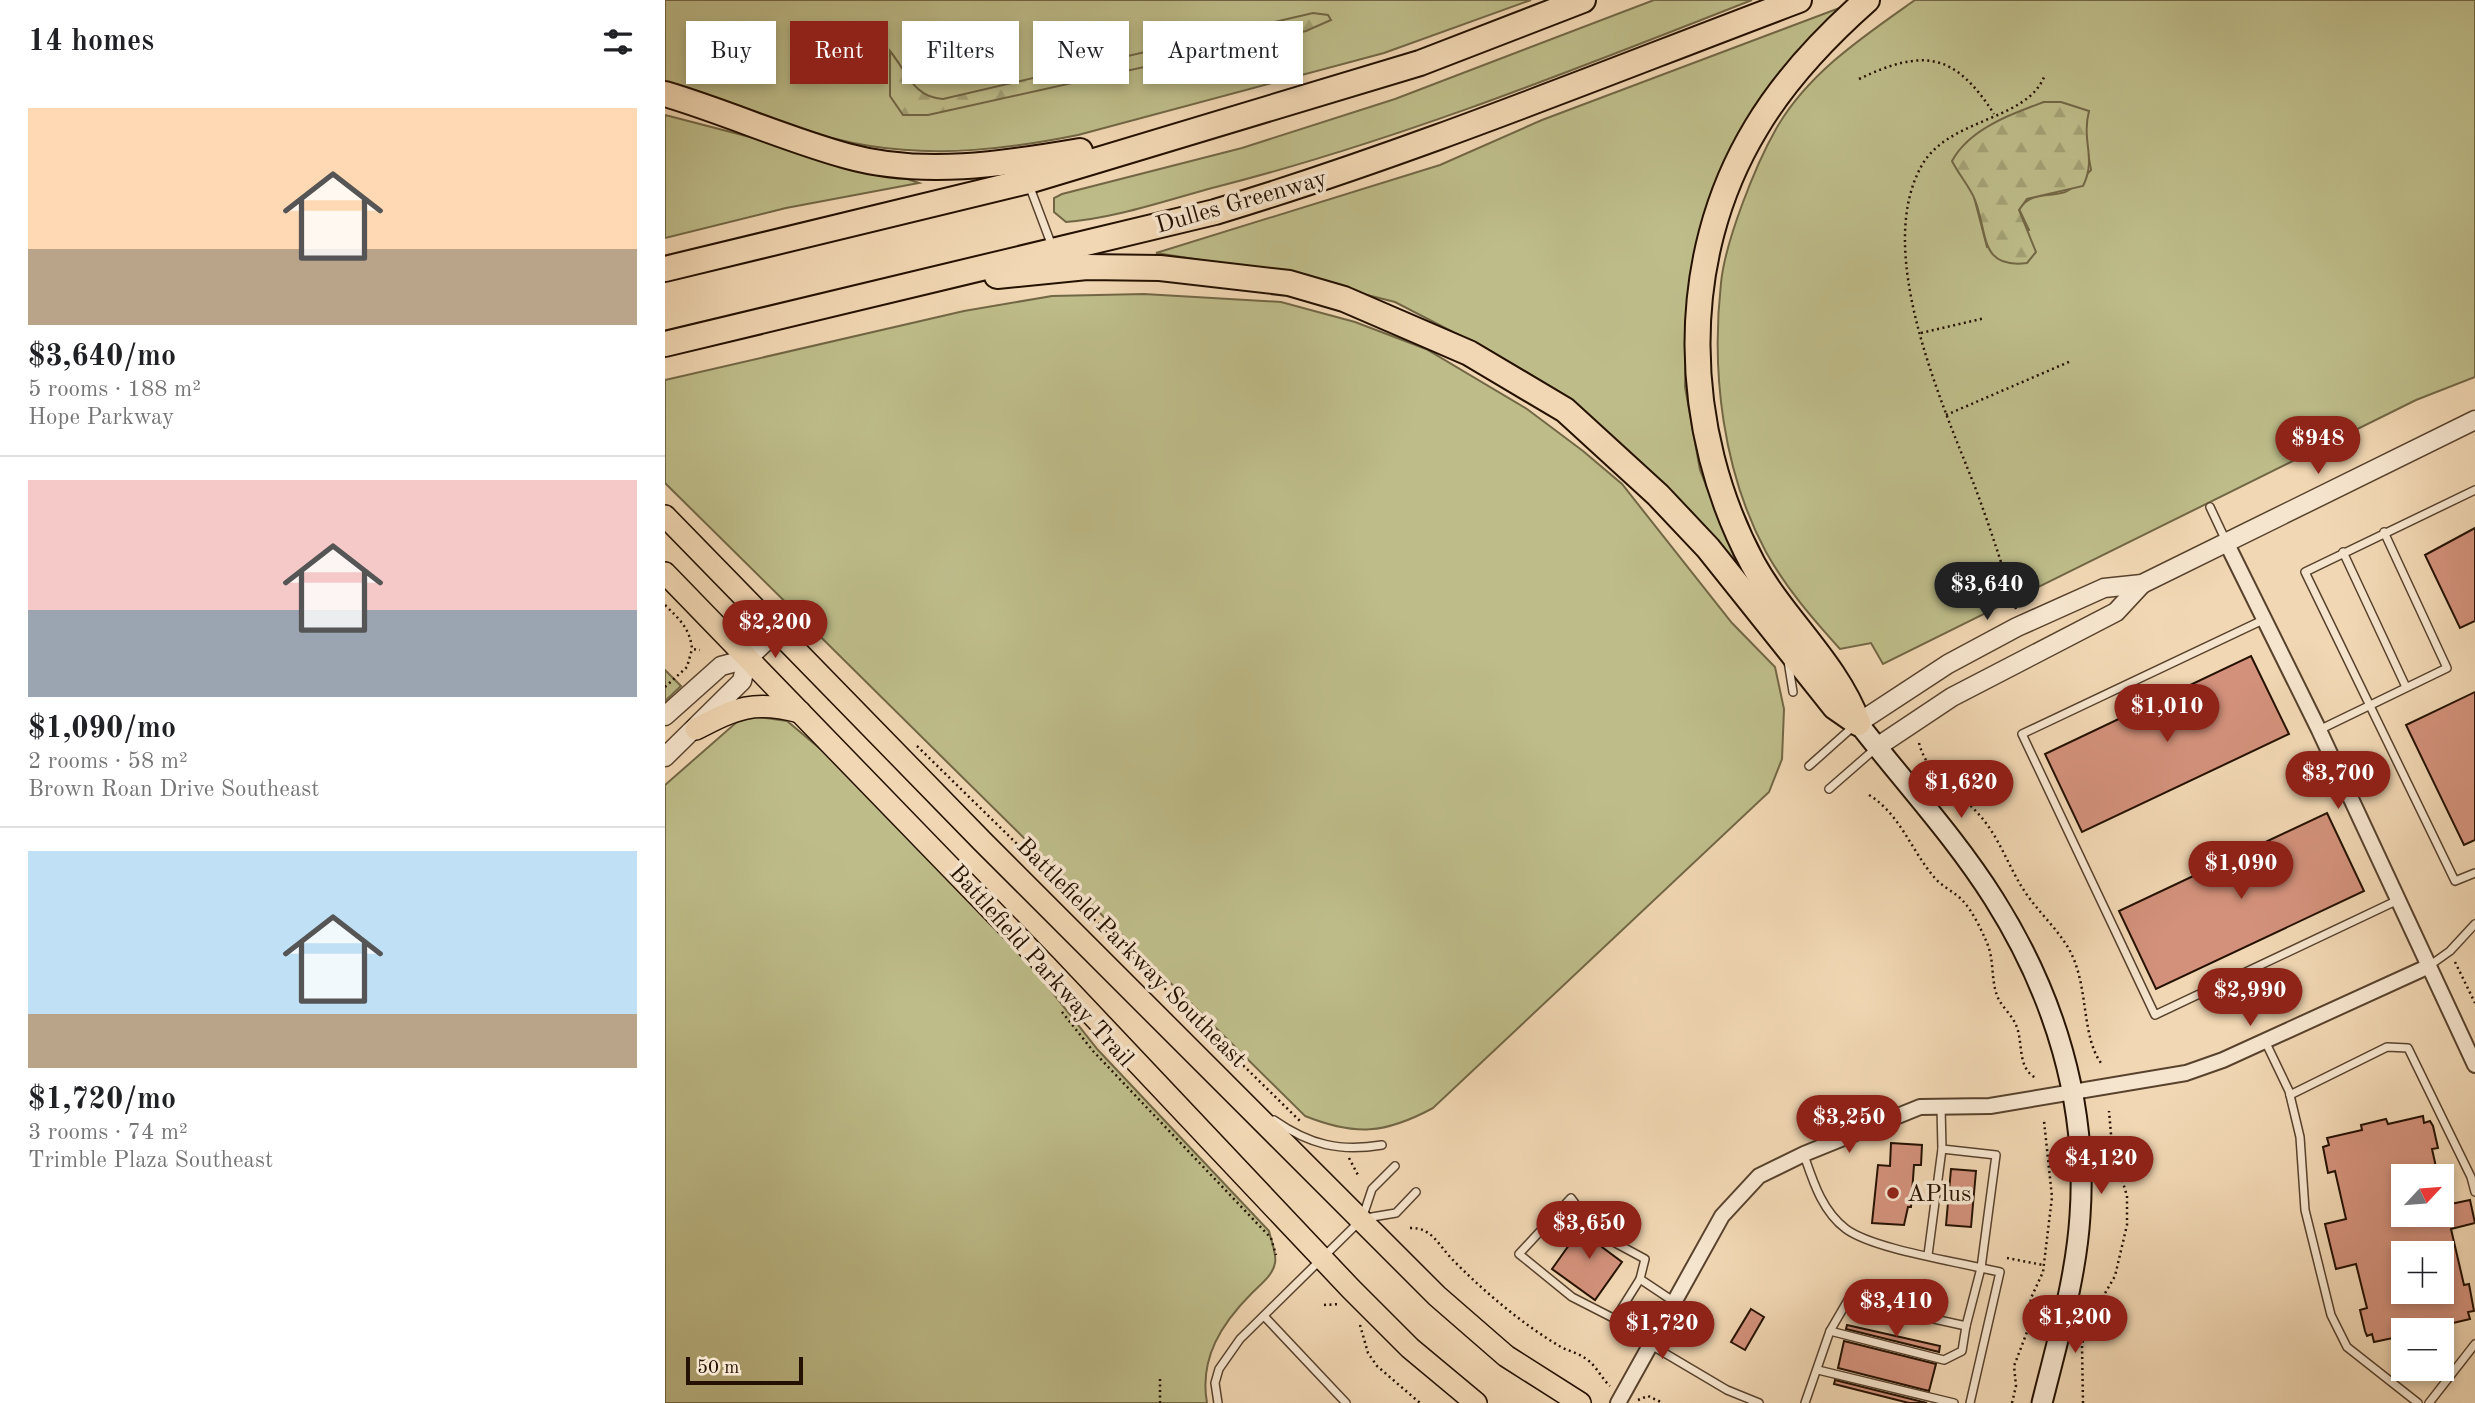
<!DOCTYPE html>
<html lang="en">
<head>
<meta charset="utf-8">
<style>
	body { margin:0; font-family:"Old Standard TT",serif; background:#f6f6f6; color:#202124; height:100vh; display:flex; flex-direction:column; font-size:26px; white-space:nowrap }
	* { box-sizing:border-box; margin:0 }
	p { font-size:23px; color:#757577 }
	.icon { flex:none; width:38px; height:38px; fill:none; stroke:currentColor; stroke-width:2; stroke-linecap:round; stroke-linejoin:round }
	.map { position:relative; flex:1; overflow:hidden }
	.sheet { display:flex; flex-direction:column; background:#fff; width:665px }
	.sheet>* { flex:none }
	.hud { position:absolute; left:21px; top:21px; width:665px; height:63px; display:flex; gap:14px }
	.needle { width:46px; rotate:64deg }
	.fabs { position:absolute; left:1726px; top:1164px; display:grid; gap:14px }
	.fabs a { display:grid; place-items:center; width:63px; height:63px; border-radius:0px; background:#fff; box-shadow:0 4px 10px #0003; font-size:35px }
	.scale { position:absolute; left:21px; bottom:18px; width:117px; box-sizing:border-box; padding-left:7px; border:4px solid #251100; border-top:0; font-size:19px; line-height:24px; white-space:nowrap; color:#251100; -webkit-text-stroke:5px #f6e5ce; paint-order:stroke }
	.price { position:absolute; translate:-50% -60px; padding:0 16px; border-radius:24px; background:#8f2418; color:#fff; font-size:23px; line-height:46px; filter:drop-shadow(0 2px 4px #0008) }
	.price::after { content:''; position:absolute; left:50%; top:42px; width:21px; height:16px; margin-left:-10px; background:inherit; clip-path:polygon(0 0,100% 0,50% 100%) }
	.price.current { background:#222; color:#fff }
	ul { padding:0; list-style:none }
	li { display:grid; align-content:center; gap:14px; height:371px; padding:0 28px }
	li+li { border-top:2px solid #e0e0e0 }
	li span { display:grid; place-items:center; height:217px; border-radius:0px; color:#555 }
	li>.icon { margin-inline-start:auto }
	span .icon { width:126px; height:126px; fill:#fffc; stroke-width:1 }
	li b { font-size:30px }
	h2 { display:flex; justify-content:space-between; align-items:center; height:84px; padding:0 28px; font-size:30px }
	.tag { padding:0 24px; border-radius:0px; background:#fff; box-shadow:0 4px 10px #0003; font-size:24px; line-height:63px }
	.tag.current { background:#8f2418; color:#fff }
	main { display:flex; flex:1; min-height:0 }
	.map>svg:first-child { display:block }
	.green { fill:#bebd8a; stroke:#726745; stroke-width:2; fill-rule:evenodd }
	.forest { fill:url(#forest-firs); stroke:#726745; stroke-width:2 }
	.building { fill:#d3917b; stroke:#251100; stroke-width:2; fill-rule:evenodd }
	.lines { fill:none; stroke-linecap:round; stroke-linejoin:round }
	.service-casing { stroke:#58422d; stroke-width:10 }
	.minor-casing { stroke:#58422d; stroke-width:18 }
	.tertiary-casing { stroke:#58422d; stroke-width:21 }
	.secondary-casing { stroke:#251100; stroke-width:23 }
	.primary-casing { stroke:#251100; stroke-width:24 }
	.motorway-casing { stroke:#251100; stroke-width:28 }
	.path { stroke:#251100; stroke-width:2.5; stroke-dasharray:2 3.5; stroke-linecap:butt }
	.service { stroke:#f6e5ce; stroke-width:7 }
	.minor { stroke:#f6e5ce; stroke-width:14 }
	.tertiary { stroke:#f6e5ce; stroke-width:18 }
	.secondary { stroke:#f6e5ce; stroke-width:19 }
	.primary { stroke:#f1d7b3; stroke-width:21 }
	.motorway { stroke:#f1d7b3; stroke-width:24 }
	.poi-dot { fill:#8f2418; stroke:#f6e5ce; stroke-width:2.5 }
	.labels { text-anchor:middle; stroke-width:7; stroke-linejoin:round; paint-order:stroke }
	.street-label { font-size:24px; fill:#251100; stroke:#f6e5ce }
	.poi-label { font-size:24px; fill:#251100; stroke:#f6e5ce; text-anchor:start }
</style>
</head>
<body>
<main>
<section class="sheet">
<h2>14 homes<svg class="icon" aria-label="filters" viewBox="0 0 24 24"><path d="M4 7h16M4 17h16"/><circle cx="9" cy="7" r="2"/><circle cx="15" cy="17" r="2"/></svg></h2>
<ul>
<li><span style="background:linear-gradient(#ffd9b3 65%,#b9a48a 0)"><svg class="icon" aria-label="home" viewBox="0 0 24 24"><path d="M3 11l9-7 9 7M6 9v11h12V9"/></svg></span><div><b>$3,640/mo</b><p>5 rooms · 188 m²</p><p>Hope Parkway</p></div></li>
<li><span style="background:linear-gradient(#f6c9c9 60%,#9aa5b1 0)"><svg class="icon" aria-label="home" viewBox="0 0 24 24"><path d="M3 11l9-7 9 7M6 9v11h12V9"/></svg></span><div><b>$1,090/mo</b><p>2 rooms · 58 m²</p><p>Brown Roan Drive Southeast</p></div></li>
<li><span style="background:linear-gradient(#bfe0f5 75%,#b9a48a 0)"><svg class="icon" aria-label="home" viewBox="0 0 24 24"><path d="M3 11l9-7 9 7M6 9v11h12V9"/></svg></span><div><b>$1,720/mo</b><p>3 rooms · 74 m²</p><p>Trimble Plaza Southeast</p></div></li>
</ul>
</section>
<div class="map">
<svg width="1810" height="1403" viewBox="0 0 1810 1403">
	<defs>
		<pattern id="forest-firs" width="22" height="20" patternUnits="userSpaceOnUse" patternTransform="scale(1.75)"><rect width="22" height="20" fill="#bebd8a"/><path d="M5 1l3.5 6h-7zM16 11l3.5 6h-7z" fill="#a3a175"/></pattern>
	</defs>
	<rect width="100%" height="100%" fill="#f1d7b3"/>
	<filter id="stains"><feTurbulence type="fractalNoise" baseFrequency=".00286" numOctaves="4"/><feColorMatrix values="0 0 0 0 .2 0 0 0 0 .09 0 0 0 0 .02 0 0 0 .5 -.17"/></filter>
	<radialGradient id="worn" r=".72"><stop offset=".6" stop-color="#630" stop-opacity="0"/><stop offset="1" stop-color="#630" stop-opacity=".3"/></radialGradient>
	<g class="green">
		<path d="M0,0H866L719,53L413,135C344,149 275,157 205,146C135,135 67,105 0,82Z"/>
		<path d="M989,0H1087C911,69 735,140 551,187C502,200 452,218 401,222L389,212V198L397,194L577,148L730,99Z"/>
		<path d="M1250,0H1810V377L1751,400L1218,664L1206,643L1175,649C1147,618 1121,588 1101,552C1058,472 1046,373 1056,283C1060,242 1090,166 1111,129C1143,73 1199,36 1250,0ZM1379,102L1419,130L1426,170C1419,177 1409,189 1400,192C1380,198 1368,191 1354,209L1364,230L1322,247L1309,197L1329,124Z"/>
		<polygon points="1185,4 1039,230 1022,308 1020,387 1035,470 1072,564 1013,501 827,352 730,302 607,271 491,253 775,165 877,120"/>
		<polygon points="0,115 228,174 254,183 121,208 0,238"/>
		<path d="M479,294L616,302L690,322L761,349L862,409L918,451L957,484L1067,623L1110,667L1119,709L1117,759L1104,792L768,1108C720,1134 690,1136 640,1116L0,483V380L299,311L387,296Z"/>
		<polygon points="0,670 16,686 0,701"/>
		<path d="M86,716L122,721L165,757L364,963L433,1050L604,1231C606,1240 612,1254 610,1263C608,1275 596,1284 587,1293C557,1323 534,1358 542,1403H0V785L73,721Z"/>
	</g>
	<g class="forest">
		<path d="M648,13L663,15L666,20L641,31L263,115H238L225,96V51C242,72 249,98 278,99Z"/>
		<path d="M1379,102H1396L1424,111C1416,142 1432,158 1418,186L1362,199L1354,210L1371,252L1362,263C1314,269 1323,233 1310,200C1305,187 1294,175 1287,161C1304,129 1346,114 1379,102Z"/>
	</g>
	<g class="building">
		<polygon points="1810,528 1810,621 1795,628 1760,555"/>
		<polygon points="1586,656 1624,734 1417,832 1380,754"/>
		<polygon points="1810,692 1810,840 1799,845 1741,725"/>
		<polygon points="1662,813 1699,891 1491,989 1454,911"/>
		<path d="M1758,1116L1759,1123L1765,1121L1768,1126L1773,1148L1767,1149L1773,1176H1738V1214H1776V1206L1805,1200L1810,1223L1786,1229L1799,1285L1804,1284L1809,1311L1803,1312L1805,1319L1771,1327L1772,1330H1727L1728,1338L1709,1342L1707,1334L1702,1336L1700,1331L1695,1310L1702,1308L1691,1264L1671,1269L1660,1224L1681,1219L1670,1171L1663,1173L1658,1147L1664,1145L1662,1138L1697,1130L1696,1125L1721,1119L1723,1124ZM1738,1253H1776V1292H1738Z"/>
		<polygon points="1226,1143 1257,1145 1256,1165 1249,1165 1246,1207 1243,1207 1239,1225 1207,1223 1213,1165 1225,1166"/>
		<polygon points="1286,1169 1311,1171 1306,1227 1281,1225"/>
		<polygon points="931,1217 950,1230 938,1236 937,1247 957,1262 930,1300 887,1269 914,1231 919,1234 922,1230 930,1229"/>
		<polygon points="1086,1309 1099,1317 1080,1350 1066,1342"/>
		<polygon points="1182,1325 1275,1346 1274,1352 1181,1329"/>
		<polygon points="1179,1341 1271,1364 1264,1391 1173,1368"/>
		<polygon points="1170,1380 1262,1403 1244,1403 1169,1384"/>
	</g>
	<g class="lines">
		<g class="service-casing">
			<g id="service">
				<polyline points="364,185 387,246"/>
				<polyline points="1810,490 1640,572 1790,881 1810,873"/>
				<polyline points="1545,507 1561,541"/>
				<polyline points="1678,552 1741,687"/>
				<polyline points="1600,619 1357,734 1490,1015 1733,900"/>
				<polyline points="1123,661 1128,692"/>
				<polyline points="1654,730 1782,668 1719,532"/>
				<polyline points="1144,766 1190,725"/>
				<polyline points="1164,789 1211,748"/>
				<polyline points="1764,966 1785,951 1810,924"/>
				<polyline points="1600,1041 1624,1091 1635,1137 1640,1210 1666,1315 1682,1347 1753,1403"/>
				<polyline points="1625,1095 1722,1047 1743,1048 1806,1177 1810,1192"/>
				<path d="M609,1120C645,1145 675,1152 717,1145"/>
				<path d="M1139,1155C1148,1181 1157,1211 1181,1229C1207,1248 1282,1260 1316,1268L1331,1155L1277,1149L1276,1107"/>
				<polyline points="701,1218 731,1213 751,1192"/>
				<polyline points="926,1225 906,1198 854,1254 907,1297 950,1319 975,1279 1008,1301"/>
				<polyline points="943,1239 980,1259 975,1279"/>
				<polyline points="1263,1255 1277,1149"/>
				<polyline points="599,1316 681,1403"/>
				<polyline points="1165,1331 1279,1360 1297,1351 1301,1326"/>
				<polyline points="986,1345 1062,1390 1094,1403"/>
				<polyline points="1153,1370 1289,1403"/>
				<polyline points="553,1403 550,1383 554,1369 575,1339 697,1219 707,1189 730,1166"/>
				<polyline points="1140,1403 1165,1331 1183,1300 1301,1326 1316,1268 1335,1272 1305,1403"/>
				<polyline points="1764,1403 1810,1344"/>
			</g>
		</g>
		<g class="minor-casing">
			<g id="minor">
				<polyline points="1562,544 1654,730 1810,1065"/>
				<polyline points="953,1403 1057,1216 1094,1176 1139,1154 1255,1107 1325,1106 1521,1073 1558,1060 1762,967"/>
			</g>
		</g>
		<g class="tertiary-casing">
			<g id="tertiary">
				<polyline points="0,716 56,666 82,659 111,632"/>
				<polyline points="1193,723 1283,664 1352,627 1439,588 1477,584 1810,420"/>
				<polyline points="1212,747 1287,697 1451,612 1477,584"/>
				<polyline points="0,757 77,681 82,659"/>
			</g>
		</g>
		<g class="secondary-casing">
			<path id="secondary" d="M1193,723C1238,781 1290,837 1329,899C1389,994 1423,1103 1415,1216C1411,1279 1392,1342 1377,1403"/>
		</g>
		<g class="primary-casing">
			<g id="primary">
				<polyline points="0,516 317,841 772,1296 841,1356 915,1403"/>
				<polyline points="0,573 381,966 686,1289 745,1348 811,1403"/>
				<path d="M31,729C71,708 89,700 135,712"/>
			</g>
		</g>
		<g class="motorway-casing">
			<g id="motorway">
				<path d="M0,94C61,112 120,139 182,156C257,177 339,164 415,151"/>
				<polyline points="0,269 363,181 755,63 918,0"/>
				<polyline points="332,276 422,267 495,268 624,283 679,299 804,353 900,410 993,495 1043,548 1170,707 1193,723"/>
				<path d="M0,344L550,212C749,152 940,73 1134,0"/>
				<path d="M1193,723C1171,663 1119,620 1088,564C1016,430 1011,260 1091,128C1120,79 1159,38 1202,0"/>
			</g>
		</g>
		<g class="path">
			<path d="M1194,79C1259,48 1290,53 1329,114"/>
			<polyline points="1256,333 1320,318"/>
			<polyline points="1281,415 1406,361"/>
			<path d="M0,605C14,619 25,628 27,649L35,650"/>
			<path d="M1351,609C1338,568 1325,527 1310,487C1277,403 1208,251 1257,165C1284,118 1361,121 1379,77"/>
			<polyline points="0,687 22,667 27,649"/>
			<path d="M1254,743C1263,778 1296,792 1317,818C1336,841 1344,868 1360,892C1374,913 1393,929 1405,951C1424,987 1416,1035 1436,1063"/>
			<polyline points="252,746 635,1121"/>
			<path d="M1204,795C1235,814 1246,850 1269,877C1277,887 1290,892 1298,901C1308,912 1316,929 1322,943C1330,961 1325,982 1334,1000C1338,1007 1345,1014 1349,1021C1360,1039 1350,1067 1371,1078"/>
			<polyline points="1790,962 1810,1003"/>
			<polyline points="397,1012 428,1051 606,1238 611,1255"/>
			<polyline points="684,1158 694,1177"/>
			<path d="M745,1228C766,1227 773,1244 786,1258C817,1290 857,1324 896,1347C904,1351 913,1353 920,1358C932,1366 936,1378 945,1386"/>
			<polyline points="1342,1258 1378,1265"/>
			<polyline points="659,1305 674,1304"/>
			<polyline points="695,1325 703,1353 712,1366 755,1403"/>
			<polyline points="973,1400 983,1396 998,1403"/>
			<polyline points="495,1403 495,1378"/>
			<polyline points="1347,1403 1351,1386 1349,1366 1362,1332 1366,1298 1378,1272 1387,1197 1379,1121"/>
			<polyline points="1418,1403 1417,1346 1421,1326 1450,1276 1462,1225 1462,1196 1447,1146 1444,1111"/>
		</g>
		<use href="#service" class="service"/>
		<use href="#minor" class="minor"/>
		<use href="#tertiary" class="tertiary"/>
		<use href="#secondary" class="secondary"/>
		<use href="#primary" class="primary"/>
		<use href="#motorway" class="motorway"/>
	</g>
	<circle class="poi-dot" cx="1228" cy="1193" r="7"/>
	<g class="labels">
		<g class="street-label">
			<text transform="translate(576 201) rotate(-16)" y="8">Dulles Greenway</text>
			<text transform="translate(467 952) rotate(45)" y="8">Battlefield Parkway Southeast</text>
			<text transform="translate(377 965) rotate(48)" y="8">Battlefield Parkway Trail</text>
		</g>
		<g class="poi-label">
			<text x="1242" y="1201">APlus</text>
		</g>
	</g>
	<rect width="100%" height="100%" filter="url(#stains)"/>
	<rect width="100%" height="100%" fill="url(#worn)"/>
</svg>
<div class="fabs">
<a><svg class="needle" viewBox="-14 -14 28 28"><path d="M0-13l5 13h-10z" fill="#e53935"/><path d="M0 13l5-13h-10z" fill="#757577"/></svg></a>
<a>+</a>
<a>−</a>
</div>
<div class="scale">50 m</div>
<b class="price" style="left:1653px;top:476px">$948</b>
<b class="price current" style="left:1322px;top:622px">$3,640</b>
<b class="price" style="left:110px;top:660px">$2,200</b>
<b class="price" style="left:1502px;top:744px">$1,010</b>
<b class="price" style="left:1673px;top:811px">$3,700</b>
<b class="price" style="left:1296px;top:820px">$1,620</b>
<b class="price" style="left:1576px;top:901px">$1,090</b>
<b class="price" style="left:1585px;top:1028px">$2,990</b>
<b class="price" style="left:1184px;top:1155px">$3,250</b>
<b class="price" style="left:1436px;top:1196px">$4,120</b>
<b class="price" style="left:924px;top:1261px">$3,650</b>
<b class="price" style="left:1231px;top:1339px">$3,410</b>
<b class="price" style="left:1410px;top:1355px">$1,200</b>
<b class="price" style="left:997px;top:1361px">$1,720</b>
<div class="hud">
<a class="tag">Buy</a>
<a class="tag current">Rent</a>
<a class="tag">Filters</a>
<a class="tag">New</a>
<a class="tag">Apartment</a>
</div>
</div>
</main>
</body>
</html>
